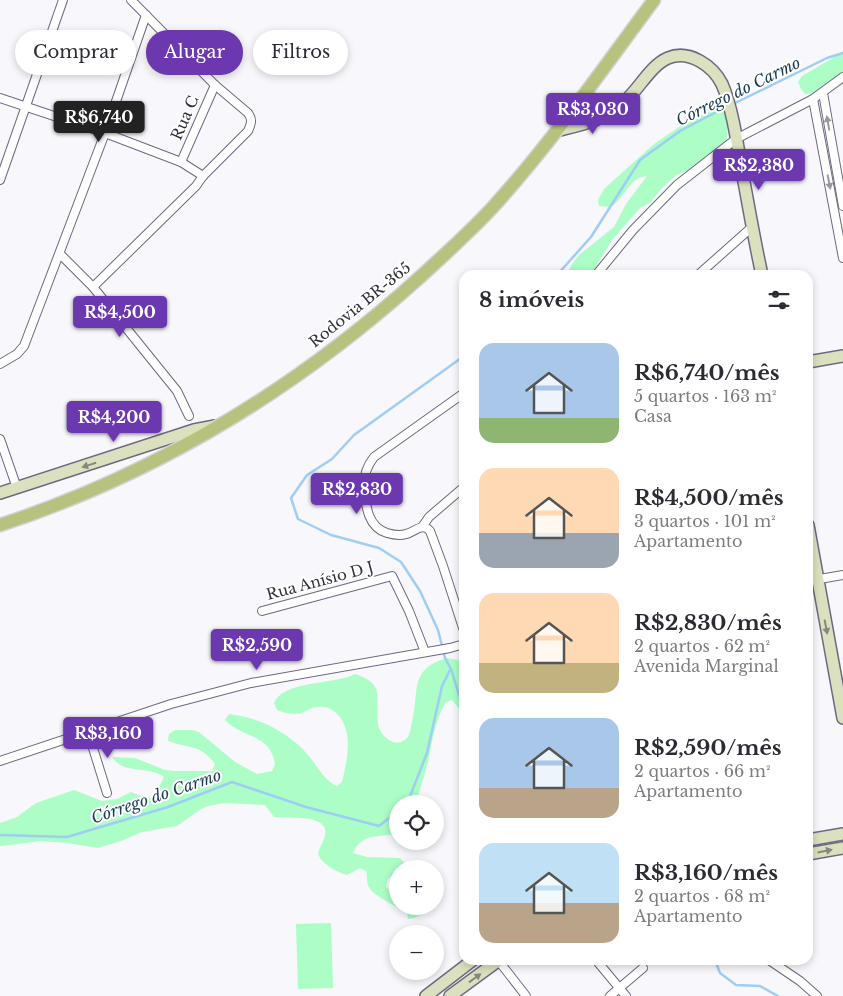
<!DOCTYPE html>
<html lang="pt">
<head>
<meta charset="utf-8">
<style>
	body { margin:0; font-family:"Libre Baskerville",serif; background:#f2f2f3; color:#2b2b33; height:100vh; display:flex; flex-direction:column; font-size:19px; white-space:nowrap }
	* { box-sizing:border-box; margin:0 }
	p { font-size:16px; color:#7c7c81 }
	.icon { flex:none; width:28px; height:28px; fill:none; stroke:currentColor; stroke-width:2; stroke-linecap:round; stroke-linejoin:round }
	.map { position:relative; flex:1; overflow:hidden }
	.details { position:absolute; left:459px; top:270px; width:354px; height:695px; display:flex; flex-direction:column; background:#fff; border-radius:15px; box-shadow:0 2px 8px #0003 }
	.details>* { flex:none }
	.guide { position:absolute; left:15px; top:30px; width:369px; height:45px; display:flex; gap:10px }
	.controls { position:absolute; left:389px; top:795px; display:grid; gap:10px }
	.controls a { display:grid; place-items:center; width:55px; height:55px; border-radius:50%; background:#fff; box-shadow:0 2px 8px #0003; font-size:25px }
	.price { position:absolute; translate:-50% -42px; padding:0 11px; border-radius:5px; background:#6b38af; color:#fff; font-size:16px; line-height:32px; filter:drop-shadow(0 1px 2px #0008) }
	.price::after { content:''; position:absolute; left:50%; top:30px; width:15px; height:11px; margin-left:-8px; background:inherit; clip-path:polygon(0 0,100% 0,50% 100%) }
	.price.current { background:#222; color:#fff }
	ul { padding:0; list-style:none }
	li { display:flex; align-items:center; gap:15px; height:125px; padding:0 20px }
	li span { display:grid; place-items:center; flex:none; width:140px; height:100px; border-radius:15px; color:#555 }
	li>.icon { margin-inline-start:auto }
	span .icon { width:60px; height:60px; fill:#fffc; stroke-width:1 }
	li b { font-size:21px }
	h2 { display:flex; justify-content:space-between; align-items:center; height:60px; padding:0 20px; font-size:21px }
	.pill { padding:0 18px; border-radius:22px; background:#fff; box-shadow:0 2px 8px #0003; font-size:18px; line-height:45px }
	.pill.current { background:#6b38af; color:#fff }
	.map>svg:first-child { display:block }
	.green { fill:#acfdc6 }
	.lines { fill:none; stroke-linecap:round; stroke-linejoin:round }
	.stream { stroke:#9fcdf4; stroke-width:2.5 }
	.street-casing { stroke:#6d6981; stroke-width:10 }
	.secondary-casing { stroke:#6d6981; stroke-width:14 }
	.primary-casing { stroke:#d2d2d4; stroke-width:15 }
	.street { stroke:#fff; stroke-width:8 }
	.secondary { stroke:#dbe0be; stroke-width:11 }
	.primary { stroke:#b6c27e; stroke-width:12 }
	.oneway { fill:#99989e }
	.oneway2 { fill:#87887d }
	.labels { text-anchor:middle; stroke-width:4; stroke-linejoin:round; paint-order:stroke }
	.street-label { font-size:15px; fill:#33313c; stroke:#fff }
	.water-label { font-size:16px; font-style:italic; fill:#1b3d57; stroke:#fff }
</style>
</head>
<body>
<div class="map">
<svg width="843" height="996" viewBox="0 0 843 996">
	<rect width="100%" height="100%" fill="#f8f7fc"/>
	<g class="green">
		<polygon points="843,52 843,84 820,93 805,94 801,89 798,82 802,76"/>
		<path d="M721,106C729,114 727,131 727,142L706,162L675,176L662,188L650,203L640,208L612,240L591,275H567L572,264L579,255L614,227L626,204L647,176C628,178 625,198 611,207L599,206L598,200L604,189L654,144L682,125Z"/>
		<path d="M447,658L462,661L464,665V715L452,700L446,702C435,720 432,742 428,762C424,777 420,790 415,804H398L397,833C379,839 363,831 353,853L367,857L400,858L406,865L403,869H398L397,872L388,879L386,886L390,892H397L398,906H404L400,908C393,906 371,893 369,887C366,883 368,877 366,871L360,868L347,875C336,872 322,864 318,854C319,847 324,841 325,835C330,813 287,819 274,817L265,805L224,803L208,806L201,809L177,826L142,832L121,841L98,848L67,843L41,841L0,846V823L17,817L36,803L74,790L102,801L117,799L131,792L146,798L154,797L164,777C148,765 123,775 112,757L135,758L165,770L174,771H212L215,764C199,743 189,749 168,741L169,734L175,730H192L199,732L235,762L257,774L272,771L275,764C270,733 243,739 225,720L229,714C258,717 289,732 308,755C318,766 323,780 337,786L342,782C347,761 354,732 338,715C332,709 327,706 318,707C312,707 308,710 303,712C295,716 285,713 277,710L274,703C284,680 334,685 355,674C386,684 375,697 378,723C379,736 397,751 408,737C410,733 411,727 412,722C420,692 408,669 447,658Z"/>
		<path d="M406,906H431C425,914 417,918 408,919Z"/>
		<polygon points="331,923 333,988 298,989 296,924"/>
	</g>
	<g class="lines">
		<g class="stream">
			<polyline points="731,105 827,58 843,53"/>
			<polyline points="557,275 591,237 640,160 680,131 726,107"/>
			<polyline points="464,356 354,435 332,459 307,475 291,498 298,519 331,535 379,548 401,562 420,591 438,630 445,658 451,669 464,711"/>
			<polyline points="407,804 427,753 442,686 450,670"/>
			<polyline points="0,835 67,837 168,807 232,782 306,807 379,826 398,811"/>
			<polyline points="715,960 720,973 736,985 760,986 778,996"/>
		</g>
		<g class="street-casing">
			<g id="street">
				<polyline points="823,93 843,206"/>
				<polyline points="0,98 105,133 181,162 203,176"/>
				<polyline points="813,99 843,258"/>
				<polyline points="181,162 215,85"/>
				<polyline points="0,180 63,0"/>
				<polyline points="60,254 93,287 177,391 189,416"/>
				<polyline points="596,275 633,230 677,185 736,139 813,99 843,77"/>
				<polyline points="698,275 752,227"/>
				<path d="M93,287L196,186L203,176L248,131C251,124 253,120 248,113L215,85L131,0"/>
				<polyline points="0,364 17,354 24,346 105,133 146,15"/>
				<path d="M464,393L374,457C367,466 363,477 364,489C366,507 368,527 387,533C394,535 400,536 406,534C415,532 422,522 430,531L443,566L464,631"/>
				<polyline points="0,439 17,488"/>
				<polyline points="422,527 429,517 464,487"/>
				<polyline points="808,581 843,575"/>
				<polyline points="262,611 392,576 409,611 425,652"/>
				<polyline points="88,732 107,793"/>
				<polyline points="0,761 171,704 251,683 450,648 464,644"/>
				<polyline points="498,960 526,996"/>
				<polyline points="596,960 626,996"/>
				<polyline points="769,960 800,981 817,996"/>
				<polyline points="610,996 643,968"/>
			</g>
		</g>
		<g class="secondary-casing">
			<g id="secondary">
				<path d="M587,91C591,104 602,108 614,108"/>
				<path d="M556,131C584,124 603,121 625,101C639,89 651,65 668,58C689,49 713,66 722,84C732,107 737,141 741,166C748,202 754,239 762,275"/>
				<polyline points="808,362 843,356"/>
				<polyline points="0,493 194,430 215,426"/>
				<polyline points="808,525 843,718"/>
				<polyline points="808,840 843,834"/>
				<polyline points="808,854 843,848"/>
				<polyline points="426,996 473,960"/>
				<polyline points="450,996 499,960"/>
			</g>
		</g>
		<g class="primary-casing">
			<path id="primary" d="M0,525C156,474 297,388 419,278C444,255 470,232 493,207C552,142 602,70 654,0"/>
		</g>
		<use href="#street" class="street"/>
		<use href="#secondary" class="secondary"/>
		<use href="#primary" class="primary"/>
	</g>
	<defs><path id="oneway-solid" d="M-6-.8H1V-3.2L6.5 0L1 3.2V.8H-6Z" transform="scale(1.25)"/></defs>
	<g class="oneway">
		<use href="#oneway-solid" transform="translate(828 123) rotate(-100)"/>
		<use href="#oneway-solid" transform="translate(829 182) rotate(79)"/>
	</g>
	<g class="oneway2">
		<use href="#oneway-solid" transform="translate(89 465) rotate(163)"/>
		<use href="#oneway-solid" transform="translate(826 627) rotate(79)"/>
		<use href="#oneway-solid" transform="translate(825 851) rotate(-11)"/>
		<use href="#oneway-solid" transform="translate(475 978) rotate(-36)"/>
	</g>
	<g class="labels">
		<g class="street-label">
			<text transform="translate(185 118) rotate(-66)" y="5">Rua C</text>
			<text transform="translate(360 305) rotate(-39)" y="5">Rodovia BR-365</text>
			<text transform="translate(320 581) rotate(-15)" y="5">Rua Anísio D J</text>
		</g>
		<g class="water-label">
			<text transform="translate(738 91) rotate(-26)" y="6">Córrego do Carmo</text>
			<text transform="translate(156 796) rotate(-19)" y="6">Córrego do Carmo</text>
		</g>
	</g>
</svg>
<div class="controls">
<a><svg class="icon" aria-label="locate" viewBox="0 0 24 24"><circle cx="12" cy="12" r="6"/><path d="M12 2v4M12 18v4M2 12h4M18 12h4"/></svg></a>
<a>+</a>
<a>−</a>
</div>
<b class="price" style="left:593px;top:135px">R$3,030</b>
<b class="price current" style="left:99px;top:143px">R$6,740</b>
<b class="price" style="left:759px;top:191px">R$2,380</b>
<b class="price" style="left:120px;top:338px">R$4,500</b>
<b class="price" style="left:114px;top:443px">R$4,200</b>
<b class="price" style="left:357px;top:515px">R$2,830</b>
<b class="price" style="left:257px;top:671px">R$2,590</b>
<b class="price" style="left:108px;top:759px">R$3,160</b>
<div class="guide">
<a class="pill">Comprar</a>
<a class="pill current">Alugar</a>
<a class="pill">Filtros</a>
</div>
<section class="details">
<h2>8 imóveis<svg class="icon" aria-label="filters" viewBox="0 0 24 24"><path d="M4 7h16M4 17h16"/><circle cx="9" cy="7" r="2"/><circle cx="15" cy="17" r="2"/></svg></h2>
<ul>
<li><span style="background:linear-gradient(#a9c7e8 75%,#8fb573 0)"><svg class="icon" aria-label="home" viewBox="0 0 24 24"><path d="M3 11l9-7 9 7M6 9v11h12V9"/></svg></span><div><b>R$6,740/mês</b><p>5 quartos · 163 m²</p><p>Casa</p></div></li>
<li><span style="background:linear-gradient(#ffd9b3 65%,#9aa5b1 0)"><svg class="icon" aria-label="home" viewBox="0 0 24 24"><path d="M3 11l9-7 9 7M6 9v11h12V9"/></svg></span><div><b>R$4,500/mês</b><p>3 quartos · 101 m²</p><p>Apartamento</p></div></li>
<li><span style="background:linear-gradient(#ffd9b3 70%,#c2b280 0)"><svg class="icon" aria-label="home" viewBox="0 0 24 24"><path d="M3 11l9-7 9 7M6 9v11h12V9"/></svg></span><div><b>R$2,830/mês</b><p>2 quartos · 62 m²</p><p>Avenida Marginal</p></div></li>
<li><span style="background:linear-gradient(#a9c7e8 70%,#b9a48a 0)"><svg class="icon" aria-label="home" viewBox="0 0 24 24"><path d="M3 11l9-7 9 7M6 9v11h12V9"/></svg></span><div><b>R$2,590/mês</b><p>2 quartos · 66 m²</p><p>Apartamento</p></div></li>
<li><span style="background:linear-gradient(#bfe0f5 60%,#b9a48a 0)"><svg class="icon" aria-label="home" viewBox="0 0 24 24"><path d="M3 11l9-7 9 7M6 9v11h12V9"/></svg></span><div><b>R$3,160/mês</b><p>2 quartos · 68 m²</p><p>Apartamento</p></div></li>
</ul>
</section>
</div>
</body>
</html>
